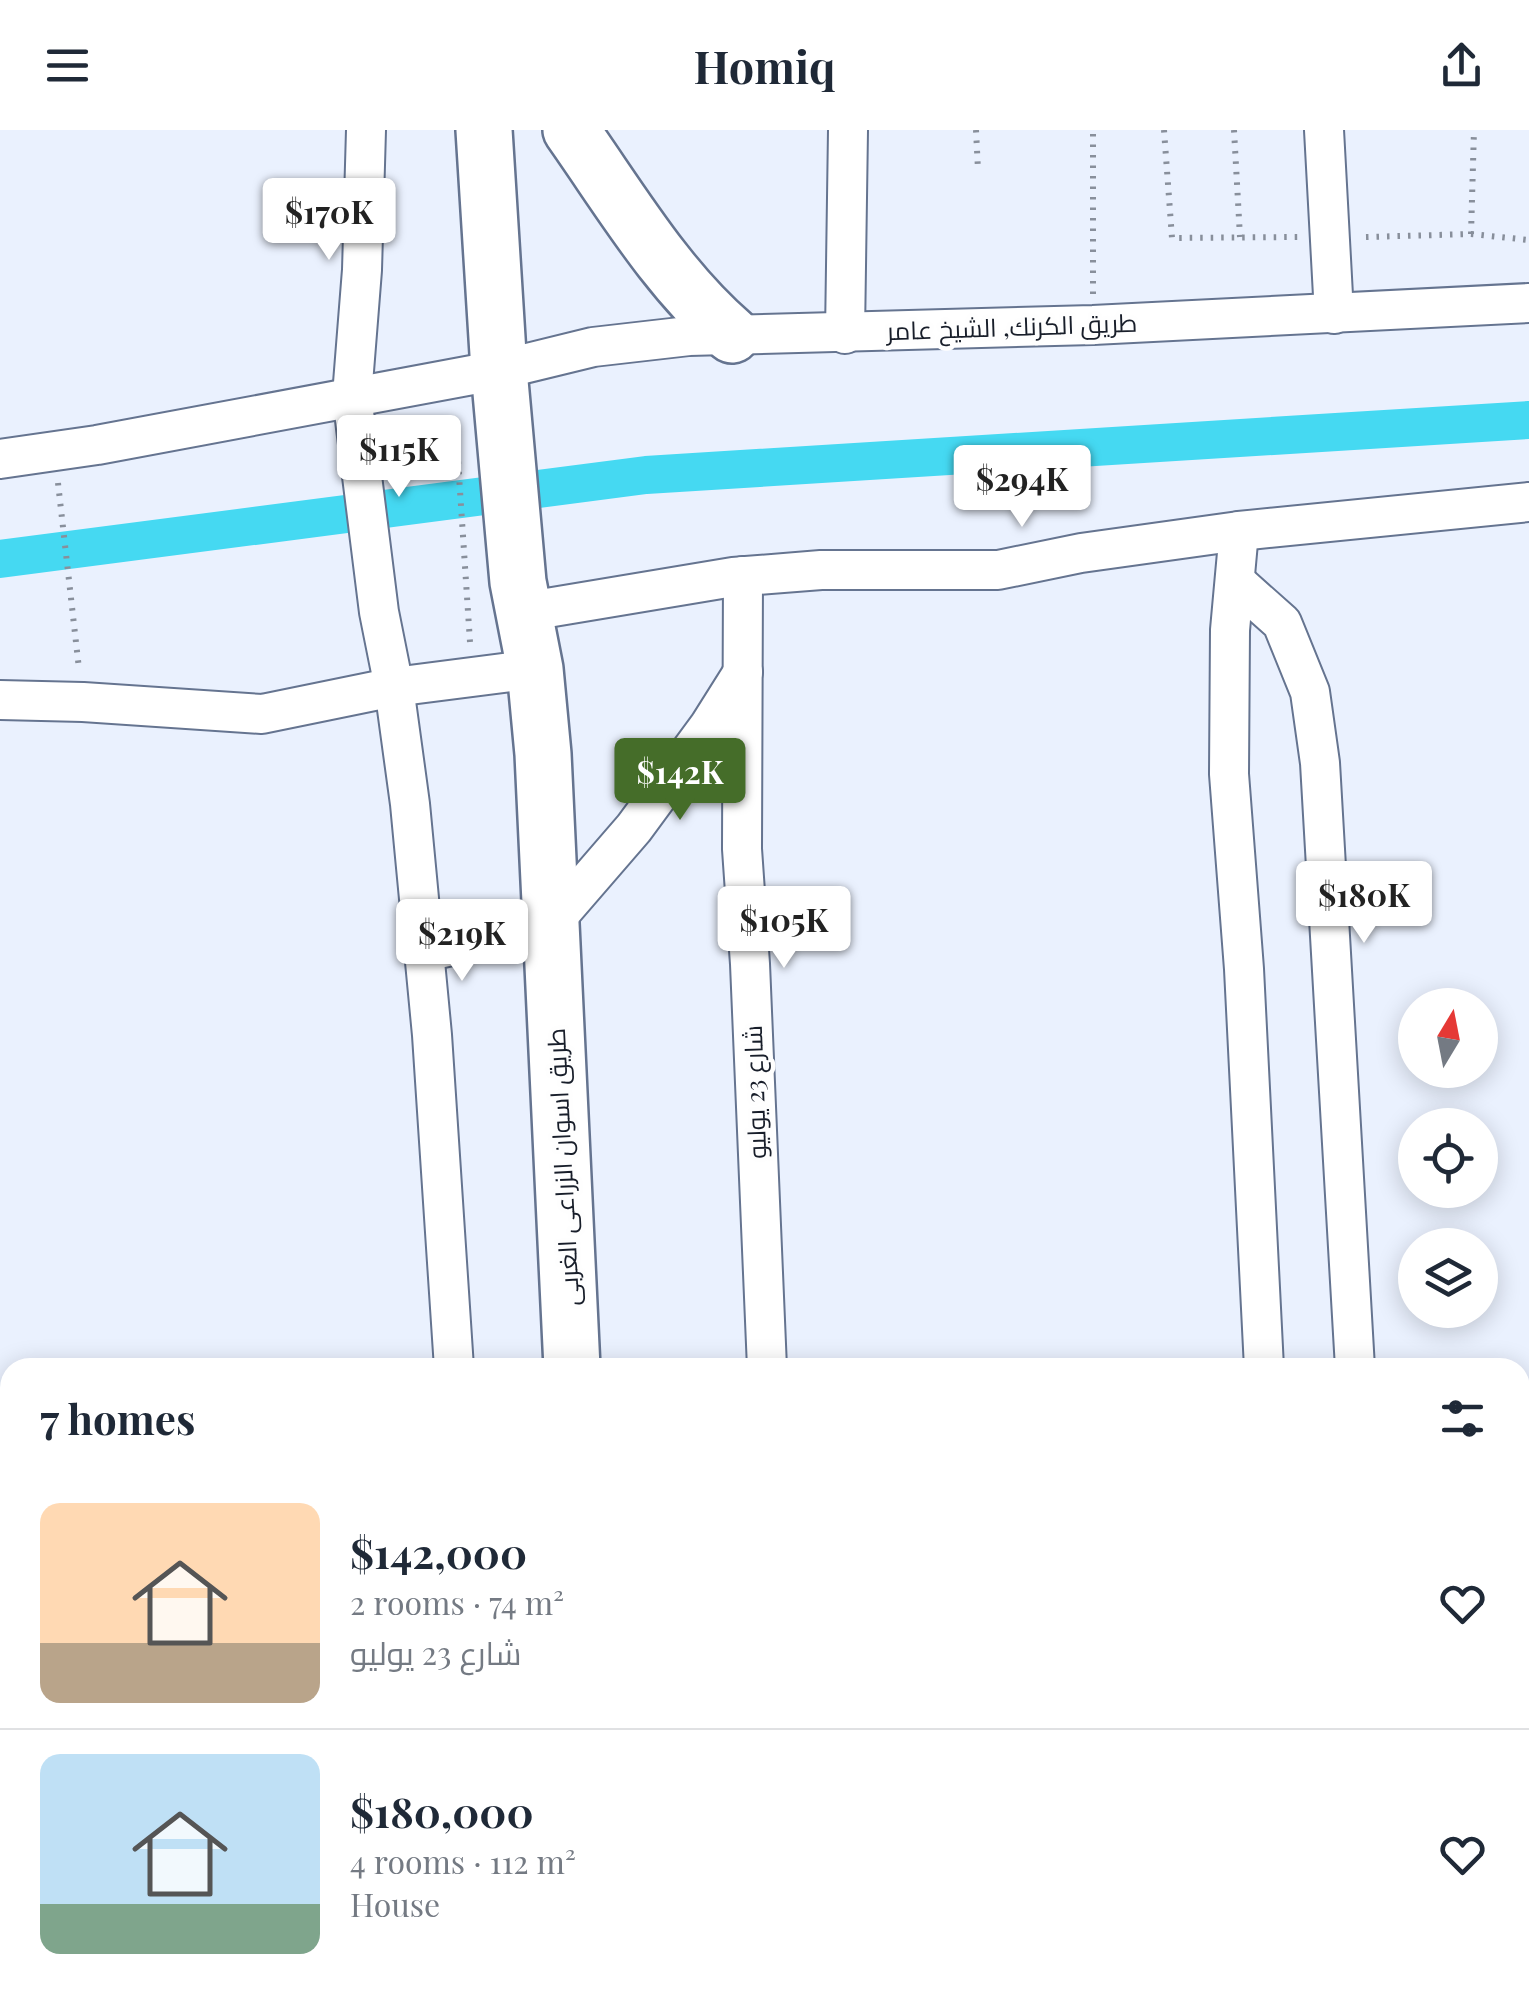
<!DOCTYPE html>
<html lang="en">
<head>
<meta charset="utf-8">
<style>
	body { margin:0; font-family:"Playfair Display",Cairo,serif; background:#f6f6f7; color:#1f2937; height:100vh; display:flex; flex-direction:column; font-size:38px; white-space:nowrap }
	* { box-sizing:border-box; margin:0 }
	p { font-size:32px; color:#747a83 }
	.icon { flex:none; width:55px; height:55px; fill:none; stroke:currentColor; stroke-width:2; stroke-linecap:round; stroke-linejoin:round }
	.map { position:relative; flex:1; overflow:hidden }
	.drawer { position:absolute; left:0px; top:1228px; width:1530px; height:642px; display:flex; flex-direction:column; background:#fff; border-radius:30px 30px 0 0; box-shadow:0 5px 25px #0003 }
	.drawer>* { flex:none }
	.needle { width:65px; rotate:10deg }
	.tools { position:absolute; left:1398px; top:858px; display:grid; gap:20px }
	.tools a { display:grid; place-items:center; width:100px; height:100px; border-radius:50%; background:#fff; box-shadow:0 5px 25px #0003; font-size:50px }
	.price { position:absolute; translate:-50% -85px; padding:0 22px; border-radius:10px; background:#fff; color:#222; font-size:32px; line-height:65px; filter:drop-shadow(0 2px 5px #0008) }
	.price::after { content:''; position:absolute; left:50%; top:60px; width:30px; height:22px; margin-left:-15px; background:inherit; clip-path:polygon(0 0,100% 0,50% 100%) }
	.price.current { background:#456d29; color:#fff }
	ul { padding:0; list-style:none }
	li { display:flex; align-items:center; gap:30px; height:250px; padding:0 40px }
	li+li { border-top:2px solid #e0e1e3 }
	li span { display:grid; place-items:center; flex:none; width:280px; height:200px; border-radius:20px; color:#555 }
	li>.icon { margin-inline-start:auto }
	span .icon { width:120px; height:120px; fill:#fffc; stroke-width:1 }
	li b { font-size:42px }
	h2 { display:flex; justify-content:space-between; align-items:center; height:120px; padding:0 40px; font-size:42px }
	header { display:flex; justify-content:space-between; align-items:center; height:130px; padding:0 40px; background:#fff; font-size:45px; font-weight:700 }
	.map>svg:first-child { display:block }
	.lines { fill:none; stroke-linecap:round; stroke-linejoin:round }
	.canal { stroke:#45d9f2; stroke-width:38 }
	.minor-casing { stroke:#657490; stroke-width:42 }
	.primary-casing { stroke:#657490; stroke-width:60 }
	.path { stroke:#888f9b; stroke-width:6; stroke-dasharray:2.5 8; stroke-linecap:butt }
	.minor { stroke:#fff; stroke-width:38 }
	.primary { stroke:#fff; stroke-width:55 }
	.labels { text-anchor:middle; stroke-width:9; stroke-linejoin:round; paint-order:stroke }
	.street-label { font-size:25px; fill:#181e2a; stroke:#fefefe }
</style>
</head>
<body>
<header><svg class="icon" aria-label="menu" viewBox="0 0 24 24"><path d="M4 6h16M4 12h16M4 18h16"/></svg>Homiq<svg class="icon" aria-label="share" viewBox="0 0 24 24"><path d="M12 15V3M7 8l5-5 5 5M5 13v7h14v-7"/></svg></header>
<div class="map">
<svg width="1529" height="1869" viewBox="0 0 1529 1869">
	<rect width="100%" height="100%" fill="#eaf1fe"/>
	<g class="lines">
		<polyline class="canal" points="0,429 646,345 1529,290"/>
		<g class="minor-casing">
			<g id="minor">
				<polyline points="366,0 362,140 352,266 379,482 394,557 410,674 432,905 454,1238"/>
				<polyline points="1324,0 1334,184"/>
				<polyline points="845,204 848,0"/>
				<polyline points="0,329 97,315 499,240 593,217 689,206 1093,195 1529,173"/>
				<polyline points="1239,401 1230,500 1229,644 1244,839 1264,1238"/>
				<polyline points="743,446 742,719 750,834 767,1238"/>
				<polyline points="1236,452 1282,493 1310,562 1320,633 1355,1238"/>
				<polyline points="523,482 733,447 821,440 998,440 1081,423 1239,401 1529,372"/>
				<polyline points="0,570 83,572 262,584 394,557 535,539"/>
				<polyline points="425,822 551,794 634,698 709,596 743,542"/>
				<polyline points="493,1860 494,1869"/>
				<polyline points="809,1860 809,1869"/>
				<polyline points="918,1860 919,1869"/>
				<polyline points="1304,1860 1304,1869"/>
				<polyline points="1399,1860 1400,1869"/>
				<polyline points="1126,1869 1126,1860"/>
			</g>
		</g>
		<g class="primary-casing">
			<g id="primary">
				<polyline points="484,0 499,240 518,452 535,539 543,624 572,1238"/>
				<path d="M571,0C621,71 666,148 732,205"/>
				<polyline points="601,1860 602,1869"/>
			</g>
		</g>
		<g class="path">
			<polyline points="976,0 978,40"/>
			<polyline points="1164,0 1172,108 1298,107"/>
			<polyline points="1234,0 1240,107"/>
			<polyline points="1471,104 1474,0"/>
			<polyline points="1366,107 1471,104 1529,110"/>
			<polyline points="1093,164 1093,0"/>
			<polyline points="456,300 470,512"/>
			<polyline points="58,353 79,539"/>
			<polyline points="1520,1852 1529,1852"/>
		</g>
		<use href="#minor" class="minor"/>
		<use href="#primary" class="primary"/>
	</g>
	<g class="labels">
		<g class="street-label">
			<text transform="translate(1012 197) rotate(-2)" y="9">طريق الكرنك, الشيخ عامر</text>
			<text transform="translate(755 962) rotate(-92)" y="9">شارع 23 يوليو</text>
			<text transform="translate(563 1037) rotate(-93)" y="9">طريق اسوان الزراعى الغربى</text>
		</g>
	</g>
</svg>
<div class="tools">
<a><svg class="needle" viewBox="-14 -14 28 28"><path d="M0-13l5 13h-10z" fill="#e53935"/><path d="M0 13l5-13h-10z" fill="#747a83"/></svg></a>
<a><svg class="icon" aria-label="locate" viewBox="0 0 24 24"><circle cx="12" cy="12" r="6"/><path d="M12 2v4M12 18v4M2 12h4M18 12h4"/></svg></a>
<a><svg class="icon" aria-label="layers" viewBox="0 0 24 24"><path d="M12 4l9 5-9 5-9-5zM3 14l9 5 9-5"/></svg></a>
</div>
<b class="price" style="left:329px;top:133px">$170K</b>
<b class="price" style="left:399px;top:370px">$115K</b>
<b class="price" style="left:1022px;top:400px">$294K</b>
<b class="price current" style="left:680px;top:693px">$142K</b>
<b class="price" style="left:1364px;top:816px">$180K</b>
<b class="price" style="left:784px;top:841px">$105K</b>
<b class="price" style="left:462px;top:854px">$219K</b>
<section class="drawer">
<h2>7 homes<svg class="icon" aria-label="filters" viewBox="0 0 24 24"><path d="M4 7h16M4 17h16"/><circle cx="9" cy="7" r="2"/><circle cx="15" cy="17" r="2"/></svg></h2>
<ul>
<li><span style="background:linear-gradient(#ffd9b3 70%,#b9a48a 0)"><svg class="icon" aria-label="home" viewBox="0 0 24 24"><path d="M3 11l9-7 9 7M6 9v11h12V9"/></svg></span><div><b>$142,000</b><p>2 rooms · 74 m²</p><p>شارع 23 يوليو</p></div><svg class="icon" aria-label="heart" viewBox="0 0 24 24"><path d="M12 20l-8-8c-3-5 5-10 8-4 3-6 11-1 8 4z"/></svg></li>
<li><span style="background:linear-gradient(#bfe0f5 75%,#7fa58c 0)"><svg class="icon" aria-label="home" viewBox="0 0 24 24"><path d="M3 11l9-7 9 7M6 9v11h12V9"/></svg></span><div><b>$180,000</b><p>4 rooms · 112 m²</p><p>House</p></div><svg class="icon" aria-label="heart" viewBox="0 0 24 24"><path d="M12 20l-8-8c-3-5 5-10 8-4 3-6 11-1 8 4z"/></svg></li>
</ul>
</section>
</div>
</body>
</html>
